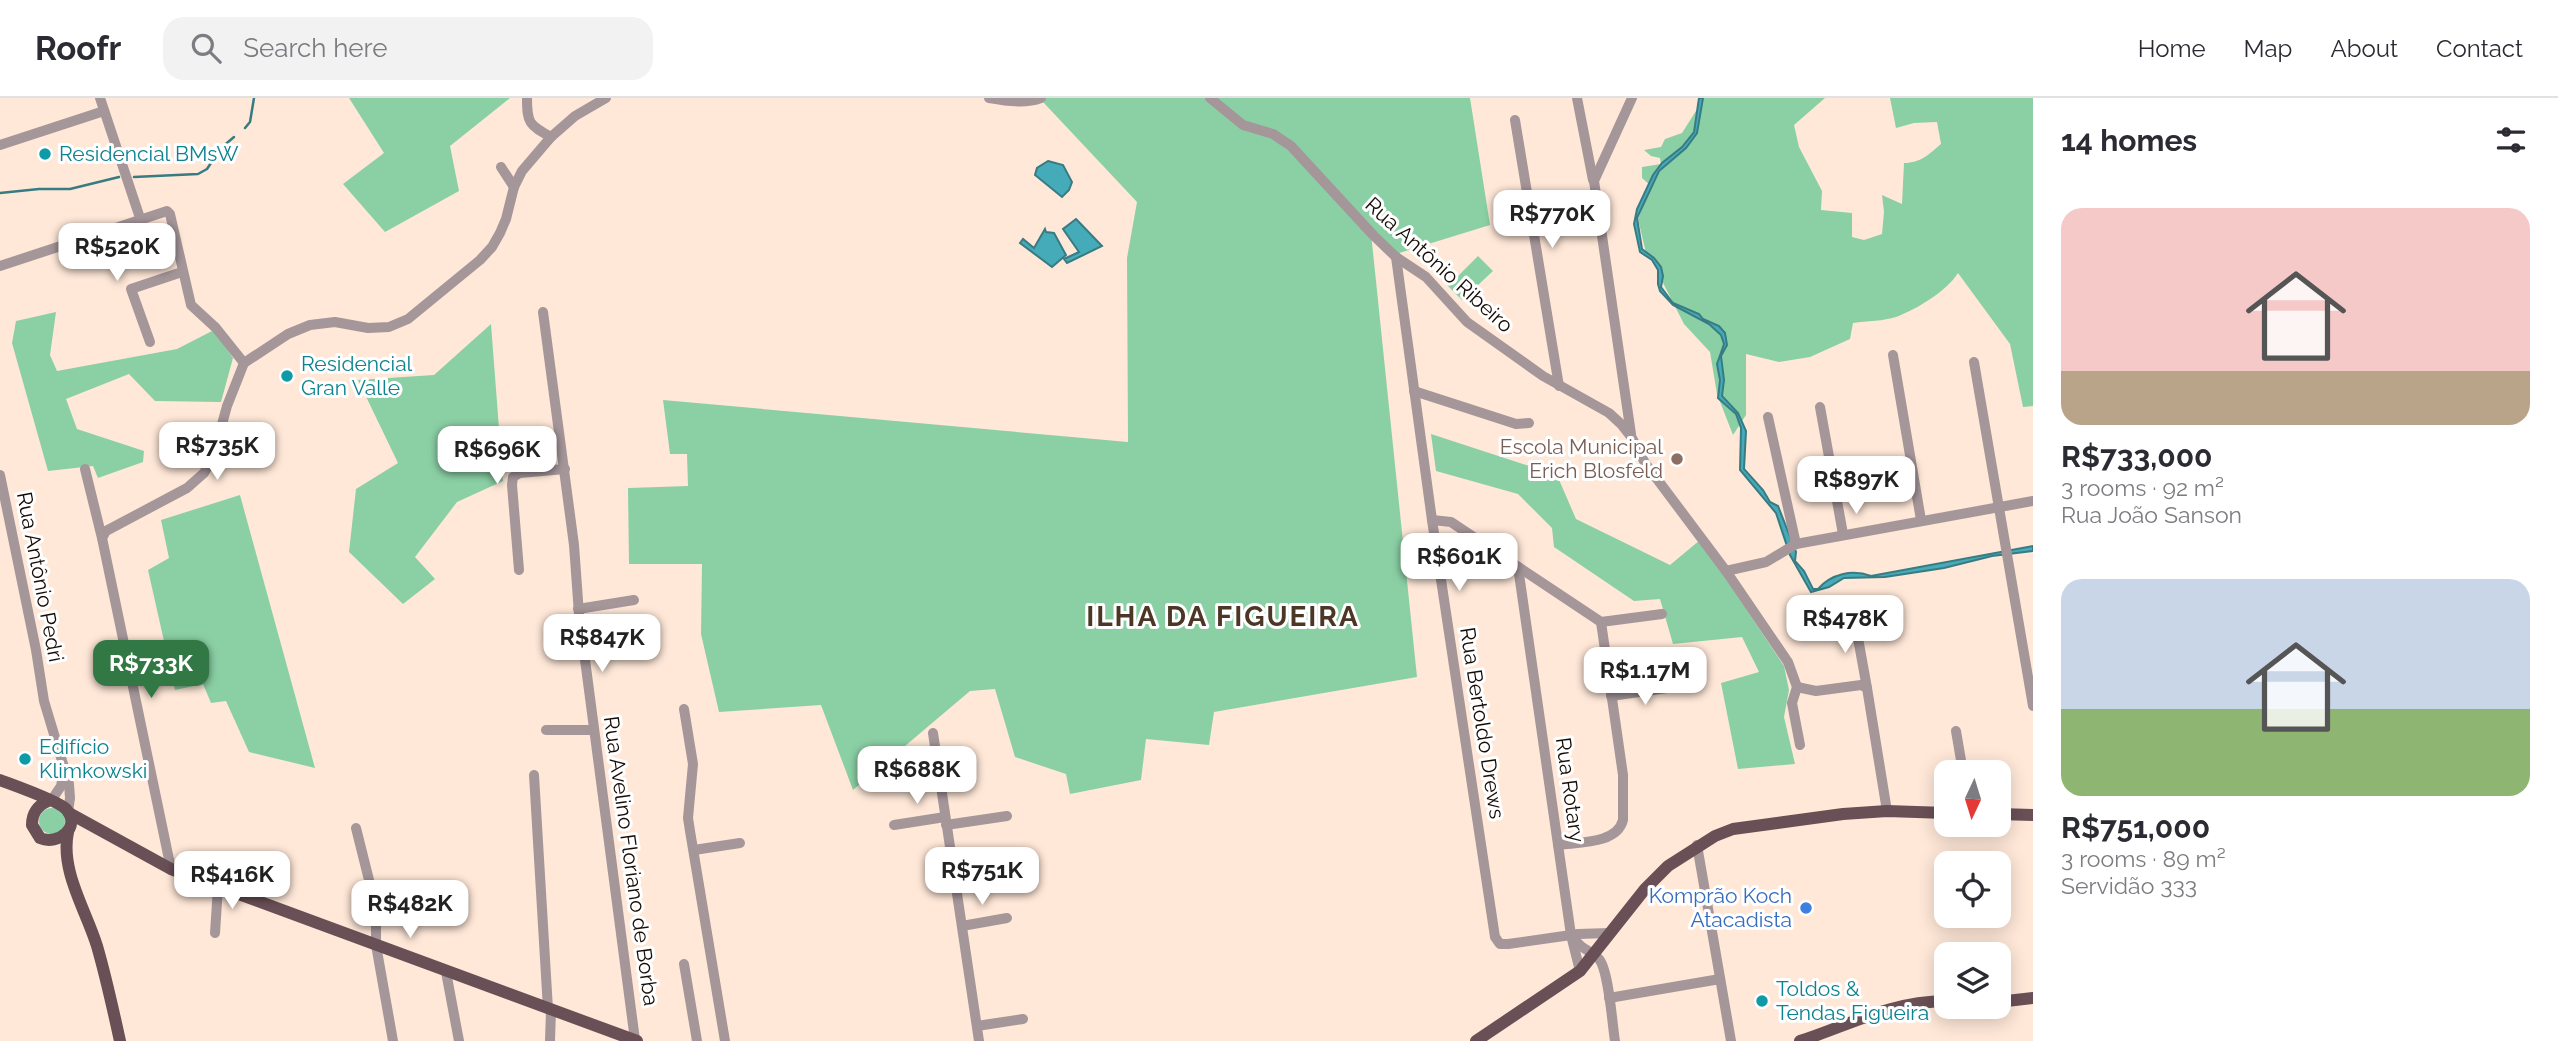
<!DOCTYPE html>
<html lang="en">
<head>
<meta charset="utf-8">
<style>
	body { margin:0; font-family:Raleway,sans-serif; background:#f2f2f3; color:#2b2b33; height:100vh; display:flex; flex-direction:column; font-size:26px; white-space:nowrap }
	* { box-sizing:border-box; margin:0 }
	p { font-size:23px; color:#7c7c81 }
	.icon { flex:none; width:38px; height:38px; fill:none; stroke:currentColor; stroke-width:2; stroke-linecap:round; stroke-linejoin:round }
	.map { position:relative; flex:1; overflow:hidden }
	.panel { display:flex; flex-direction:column; background:#fff; width:525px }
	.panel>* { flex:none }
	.needle { width:46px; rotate:184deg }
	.controls { position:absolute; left:1934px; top:662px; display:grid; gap:14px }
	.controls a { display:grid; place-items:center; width:77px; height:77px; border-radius:14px; background:#fff; box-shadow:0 4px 18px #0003; font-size:35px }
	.price { position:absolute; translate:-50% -60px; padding:0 16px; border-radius:14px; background:#fff; color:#222; font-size:23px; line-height:46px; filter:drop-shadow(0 2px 4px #0008) }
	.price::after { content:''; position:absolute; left:50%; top:42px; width:21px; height:16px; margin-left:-10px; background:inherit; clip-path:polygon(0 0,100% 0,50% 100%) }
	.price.active { background:#317844; color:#fff }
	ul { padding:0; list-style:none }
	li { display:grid; align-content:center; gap:14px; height:371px; padding:0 28px }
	li span { display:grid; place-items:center; height:217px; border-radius:21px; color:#555 }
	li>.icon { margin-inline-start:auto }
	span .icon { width:126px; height:126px; fill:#fffc; stroke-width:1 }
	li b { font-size:30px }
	h2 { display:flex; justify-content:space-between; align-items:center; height:84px; padding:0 28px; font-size:30px }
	header { display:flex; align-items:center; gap:42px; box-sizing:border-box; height:98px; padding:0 35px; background:#fff; border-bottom:2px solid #e1e1e2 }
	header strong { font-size:33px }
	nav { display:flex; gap:38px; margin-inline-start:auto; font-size:24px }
	.search { width:490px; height:63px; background:#f2f2f3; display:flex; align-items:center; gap:18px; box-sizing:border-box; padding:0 24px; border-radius:21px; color:#7c7c81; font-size:26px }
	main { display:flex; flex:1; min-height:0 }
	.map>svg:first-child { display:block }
	.green { fill:#8bd0a5 }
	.water { fill:#45abb9; stroke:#377b83; stroke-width:2 }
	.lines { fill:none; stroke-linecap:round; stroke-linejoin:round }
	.stream { stroke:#377b83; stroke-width:2.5 }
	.minor { stroke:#a5969a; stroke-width:10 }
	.major { stroke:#695056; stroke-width:12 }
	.culture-dot { fill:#0f9aa8; stroke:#fff; stroke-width:2.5 }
	.education-dot { fill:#8d6e63; stroke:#fff; stroke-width:2.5 }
	.shop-dot { fill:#3f7fe0; stroke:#fff; stroke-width:2.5 }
	.labels { text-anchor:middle; stroke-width:6; stroke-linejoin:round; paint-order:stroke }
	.culture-label { font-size:21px; fill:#0d838f; stroke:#fff; text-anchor:start }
	.street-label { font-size:21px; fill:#150c06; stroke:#fff }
	.education-label { font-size:21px; fill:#785e54; stroke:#fff; text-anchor:end }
	.shop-label { font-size:21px; fill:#366cbe; stroke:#fff; text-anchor:end }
	.district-label { font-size:28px; font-weight:bold; letter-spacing:2px; fill:#4c3625; stroke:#fff }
</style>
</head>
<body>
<header>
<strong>Roofr</strong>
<div class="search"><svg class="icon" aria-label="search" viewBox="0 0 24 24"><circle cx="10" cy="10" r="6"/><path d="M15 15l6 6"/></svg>Search here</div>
<nav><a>Home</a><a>Map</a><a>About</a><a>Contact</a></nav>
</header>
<main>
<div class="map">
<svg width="2033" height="943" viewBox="0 0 2033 943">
	<rect width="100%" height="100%" fill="#ffe8d8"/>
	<g class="green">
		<polygon points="349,0 510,0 450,48 459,93 385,134 343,86 384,55"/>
		<polygon points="995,0 1470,0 1490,127 1396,156 1371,135 1417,579 1214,614 1209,647 1146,641 1141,682 1070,696 1066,676 1015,659 995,591 970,593 853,692 821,607 719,614 701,536 702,466 629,466 628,390 688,388 687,356 670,356 663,302 1128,344 1127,160 1137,104 1043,4 1016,5"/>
		<path d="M1701,0H1825L1794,27L1799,49L1822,93L1821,112L1852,115V139L1864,142L1882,136L1884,114L1882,97L1902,106L1904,65C1921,65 1929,56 1941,46L1937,24L1914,25L1896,30L1890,0H2033V308L2023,309L2010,246L1958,175C1947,193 1917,211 1896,219C1884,223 1867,223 1853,225L1850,241L1810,259L1779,264L1746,256V317L1733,337L1717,296L1710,254L1684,226L1662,183L1661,169L1655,160L1646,155L1638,121L1651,88L1642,80V69L1661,66L1660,60L1651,58L1644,52L1661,49L1665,41L1682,35L1701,5Z"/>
		<polygon points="1478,158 1493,173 1462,202 1448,188"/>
		<polygon points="56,214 50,257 57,273 177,251 214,232 233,260 221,304 155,303 129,276 66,301 77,331 144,353 143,364 98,380 93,368 48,373 12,245 16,223"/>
		<polygon points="491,226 503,383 457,404 415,459 435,481 403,506 349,454 356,391 398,365 358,282 434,277"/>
		<polygon points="1431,336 1557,377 1576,421 1670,467 1700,442 1784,568 1789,592 1784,619 1795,666 1738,671 1721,585 1759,574 1742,539 1673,546 1660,501 1634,503 1554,449 1552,430 1518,396 1436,373"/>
		<polygon points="240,397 315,670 249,654 226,603 211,605 203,586 175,592 148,472 169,460 161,422"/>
		<circle cx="52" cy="723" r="13"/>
	</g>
	<g class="water">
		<path d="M1699,0H1703L1697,35L1686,50L1659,73L1637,120L1642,151L1654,160L1661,169L1663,178L1661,189L1673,205L1699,216L1703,221L1719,228L1725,235L1727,247L1721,258L1724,282L1722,298L1738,315L1746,333L1744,371L1763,392L1770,404L1778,408L1796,454L1795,463L1804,473L1813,491H1818C1831,476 1852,471 1871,478L2033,448V453L1992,458L1944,470L1885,479L1844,480L1829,489L1811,494L1790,457L1776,415L1740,372L1741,330L1736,316L1718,300L1720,282L1717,266L1724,246L1721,237L1709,226L1673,207L1660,193L1658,186V172L1652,162L1640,154L1634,126L1637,111L1653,77L1662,65L1682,49L1694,34Z"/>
		<polygon points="1048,63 1063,67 1072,84 1069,92 1062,99 1035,77 1037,70"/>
		<polygon points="1076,121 1102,148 1067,165 1064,161 1079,154 1063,131"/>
		<polygon points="1045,131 1046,134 1054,135 1066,157 1052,169 1020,145 1023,141 1034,150"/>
	</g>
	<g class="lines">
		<g class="stream">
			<polyline points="245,30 250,24 254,0"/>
			<polyline points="134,79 198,76 207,71 221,50 234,39"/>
			<polyline points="0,95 39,91 70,91 119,79"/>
		</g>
		<g class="minor">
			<polyline points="100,0 140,120"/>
			<path d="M527,0C527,25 529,27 551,39"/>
			<path d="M989,0C1007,3 1025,6 1041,0"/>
			<polyline points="1210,0 1243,27 1273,36 1291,48 1374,138 1396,159 1426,179 1467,224 1543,278 1609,315 1621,326 1632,340 1645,365 1726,473 1788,564 1797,589 1792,605 1800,647"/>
			<polyline points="1577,0 1593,82"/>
			<polyline points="1515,22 1559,288"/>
			<polyline points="0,47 104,13"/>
			<polyline points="501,69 514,89"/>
			<polyline points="1396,159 1432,422 1495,839 1500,846 1508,846 1578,836 1610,835"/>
			<polyline points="0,168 167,113 170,116 191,207 216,230 244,265"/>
			<polyline points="543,214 574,447 579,516 635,942"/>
			<polyline points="150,244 131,191 182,174"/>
			<polyline points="1893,257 1921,422"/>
			<polyline points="1974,264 2033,608"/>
			<polyline points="1414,293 1516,326 1529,325"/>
			<polyline points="1820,309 1843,436"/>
			<polyline points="1768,319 1796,446"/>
			<polyline points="1631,336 1594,83 1632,0"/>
			<polyline points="85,371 102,440 171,771"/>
			<polyline points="0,377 36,552 44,603 69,686 70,700 68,714"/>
			<polyline points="1432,422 1451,424 1601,524 1662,516"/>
			<polyline points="102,440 106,433 187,390 204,375 213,359 227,308 244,265 288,236 310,227 335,224 368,230 389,229 408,221 480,162 492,149 500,135 506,121 514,89 522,73 551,39 575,18 606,0"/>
			<polyline points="1518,469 1571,837 1580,873"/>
			<polyline points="519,472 512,387 513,379 520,375 565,371"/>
			<polyline points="1726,473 1766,464 1796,446 2033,403"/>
			<polyline points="578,511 634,502"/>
			<polyline points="1854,518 1867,590"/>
			<polyline points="1797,589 1816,593 1861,587 1867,590 1887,713"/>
			<polyline points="1611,598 1674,589"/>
			<polyline points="684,611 693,666 688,720 690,733 725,943"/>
			<polyline points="546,632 594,632"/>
			<polyline points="1956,633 1963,674"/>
			<polyline points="933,635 979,943"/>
			<polyline points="534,677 548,911"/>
			<polyline points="51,703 61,688 64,674"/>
			<polyline points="894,727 945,719"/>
			<polyline points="946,727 1007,718"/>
			<polyline points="356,730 376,810 376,847 393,943"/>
			<path d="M1558,747C1579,744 1617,746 1623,722V677L1601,524"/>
			<polyline points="1697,747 1731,943"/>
			<polyline points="694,752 740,745"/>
			<polyline points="952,763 999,755"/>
			<polyline points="962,828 1007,820"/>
			<polyline points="215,835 218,789"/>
			<path d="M1574,840C1582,853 1591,852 1599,861C1609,873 1612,925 1615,943"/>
			<polyline points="684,866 697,943"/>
			<polyline points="446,874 459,943"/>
			<polyline points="1609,900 1720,881"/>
			<polyline points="977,928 1023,921"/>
			<polyline points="550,943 551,912"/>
		</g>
		<g class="major">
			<path d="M0,682C13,687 59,703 66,711C82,729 58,748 40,740L32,727C32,715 37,708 48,703"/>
			<polyline points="69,715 171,771 637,943"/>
			<polyline points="1998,716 2033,717"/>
			<path d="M68,734C60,773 86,812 97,848C106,879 113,911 120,943"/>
			<polyline points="1998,904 2033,900"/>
			<polyline points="1476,943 1580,873 1645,791 1668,768 1715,738 1733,731 1843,716 1887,713 1946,715"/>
			<path d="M1800,943C1852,926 1889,904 1946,903"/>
		</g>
	</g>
	<g class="culture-dot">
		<circle cx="45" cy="56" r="7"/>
		<circle cx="287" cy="278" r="7"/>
		<circle cx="25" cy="661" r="7"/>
		<circle cx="1762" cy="903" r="7"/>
	</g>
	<circle class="education-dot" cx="1677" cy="361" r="7"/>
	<circle class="shop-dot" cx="1806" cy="810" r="7"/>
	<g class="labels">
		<g class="culture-label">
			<text x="59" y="63">Residencial BMsW</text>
			<text x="301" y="273">Residencial<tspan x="301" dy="24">Gran Valle</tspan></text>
			<text x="39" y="656">Edifício<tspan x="39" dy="24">Klimkowski</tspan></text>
			<text x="1776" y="898">Toldos &amp;<tspan x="1776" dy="24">Tendas Figueira</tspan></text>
		</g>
		<g class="street-label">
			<text transform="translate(1439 167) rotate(42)" y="7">Rua Antônio Ribeiro</text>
			<text transform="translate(40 479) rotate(79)" y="7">Rua Antônio Pedri</text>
			<text transform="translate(1482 625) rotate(81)" y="7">Rua Bertoldo Drews</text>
			<text transform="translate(1570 692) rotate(82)" y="7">Rua Rotary</text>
			<text transform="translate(631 763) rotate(82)" y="7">Rua Avelino Floriano de Borba</text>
		</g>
		<g class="education-label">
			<text x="1663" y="356">Escola Municipal<tspan x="1663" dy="24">Erich Blosfeld</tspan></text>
		</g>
		<g class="shop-label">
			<text x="1792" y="805">Komprão Koch<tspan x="1792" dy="24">Atacadista</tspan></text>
		</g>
		<g class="district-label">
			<text x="1223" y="528">ILHA DA FIGUEIRA</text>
		</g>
	</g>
</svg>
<div class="controls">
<a><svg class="needle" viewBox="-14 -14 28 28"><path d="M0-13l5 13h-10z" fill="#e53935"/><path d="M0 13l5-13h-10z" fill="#7c7c81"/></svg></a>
<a><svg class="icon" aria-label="locate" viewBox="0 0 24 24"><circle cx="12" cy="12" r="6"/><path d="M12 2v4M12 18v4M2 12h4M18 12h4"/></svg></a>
<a><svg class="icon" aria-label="layers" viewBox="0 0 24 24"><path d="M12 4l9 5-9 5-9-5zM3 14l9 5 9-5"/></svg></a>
</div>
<b class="price" style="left:1552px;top:152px">R$770K</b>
<b class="price" style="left:117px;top:185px">R$520K</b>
<b class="price" style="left:217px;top:384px">R$735K</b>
<b class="price" style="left:497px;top:388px">R$696K</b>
<b class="price" style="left:1856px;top:418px">R$897K</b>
<b class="price" style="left:1459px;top:495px">R$601K</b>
<b class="price" style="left:1845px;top:557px">R$478K</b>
<b class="price" style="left:602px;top:576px">R$847K</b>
<b class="price active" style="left:151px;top:602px">R$733K</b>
<b class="price" style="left:1645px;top:609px">R$1.17M</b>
<b class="price" style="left:917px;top:708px">R$688K</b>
<b class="price" style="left:982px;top:809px">R$751K</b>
<b class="price" style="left:232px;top:813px">R$416K</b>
<b class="price" style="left:410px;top:842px">R$482K</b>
</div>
<section class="panel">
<h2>14 homes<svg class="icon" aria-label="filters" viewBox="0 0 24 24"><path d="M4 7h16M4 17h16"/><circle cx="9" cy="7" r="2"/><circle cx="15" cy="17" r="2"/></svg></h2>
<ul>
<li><span style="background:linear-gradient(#f6c9c9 75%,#b9a48a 0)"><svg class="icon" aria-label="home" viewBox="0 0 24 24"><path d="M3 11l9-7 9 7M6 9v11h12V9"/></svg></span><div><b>R$733,000</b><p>3 rooms · 92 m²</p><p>Rua João Sanson</p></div></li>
<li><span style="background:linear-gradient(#c9d6e8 60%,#8fb573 0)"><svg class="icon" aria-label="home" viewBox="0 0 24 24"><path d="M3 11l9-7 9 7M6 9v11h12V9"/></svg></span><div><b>R$751,000</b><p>3 rooms · 89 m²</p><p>Servidão 333</p></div></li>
</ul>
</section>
</main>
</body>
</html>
